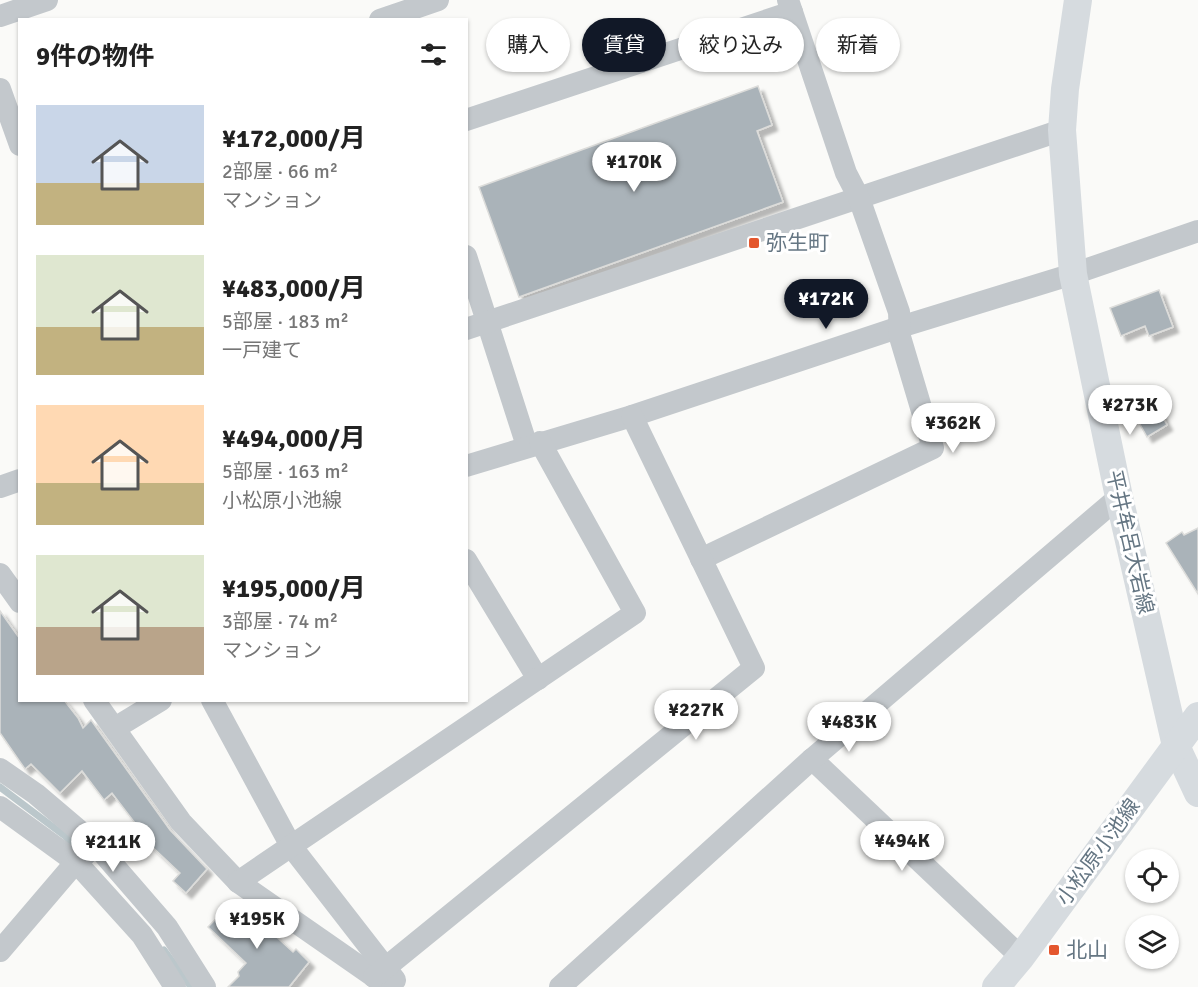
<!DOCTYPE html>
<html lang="ja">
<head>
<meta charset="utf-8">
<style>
	body { margin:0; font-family:Signika,"Noto Sans JP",sans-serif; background:#f6f6f6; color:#222; height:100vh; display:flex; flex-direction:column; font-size:22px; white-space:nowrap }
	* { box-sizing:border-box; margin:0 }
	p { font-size:20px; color:#767676 }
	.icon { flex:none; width:33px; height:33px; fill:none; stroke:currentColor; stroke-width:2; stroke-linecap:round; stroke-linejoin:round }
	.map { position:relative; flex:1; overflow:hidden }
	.details { position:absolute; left:18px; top:18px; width:450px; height:684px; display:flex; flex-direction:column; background:#fff; border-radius:0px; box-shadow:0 2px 4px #0004 }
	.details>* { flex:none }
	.guide { position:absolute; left:486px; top:18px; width:570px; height:54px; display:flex; gap:12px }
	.buttons { position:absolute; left:1125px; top:849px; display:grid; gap:12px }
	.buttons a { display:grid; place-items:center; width:54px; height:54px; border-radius:50%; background:#fff; box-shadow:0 2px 4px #0004; font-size:30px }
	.price { position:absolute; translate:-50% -51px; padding:0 14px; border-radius:21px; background:#fff; color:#222; font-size:20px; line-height:39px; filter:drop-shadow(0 2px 3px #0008) }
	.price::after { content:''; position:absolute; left:50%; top:36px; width:18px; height:14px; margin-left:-9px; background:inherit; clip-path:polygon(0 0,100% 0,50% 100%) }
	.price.on { background:#111827; color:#fff }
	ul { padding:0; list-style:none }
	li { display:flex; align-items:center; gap:18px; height:150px; padding:0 18px }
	li span { display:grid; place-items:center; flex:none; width:168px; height:120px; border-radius:0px; color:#555 }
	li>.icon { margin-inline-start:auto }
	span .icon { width:72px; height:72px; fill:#fffc; stroke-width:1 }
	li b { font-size:26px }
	h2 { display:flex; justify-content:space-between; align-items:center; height:72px; padding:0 18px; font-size:26px }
	.pill { padding:0 21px; border-radius:27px; background:#fff; box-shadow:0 2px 4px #0004; font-size:21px; line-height:54px }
	.pill.on { background:#111827; color:#fff }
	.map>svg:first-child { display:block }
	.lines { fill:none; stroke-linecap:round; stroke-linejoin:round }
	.stream { stroke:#bbc7cb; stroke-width:7 }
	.building { fill:#aab3b9; stroke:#dcdcda; stroke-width:1.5; filter:url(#shadow) }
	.minor { stroke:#c3c8cc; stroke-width:22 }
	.major { stroke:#d6dbdf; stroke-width:28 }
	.poi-dot { fill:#e4572e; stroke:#fff; stroke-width:2 }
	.labels { text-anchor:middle; stroke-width:6; stroke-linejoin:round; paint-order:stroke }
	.poi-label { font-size:21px; fill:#657683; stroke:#fff; text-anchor:start }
	.street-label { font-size:21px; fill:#657683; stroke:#fff }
</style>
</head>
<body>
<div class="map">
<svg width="1198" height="987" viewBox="0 0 1198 987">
	<defs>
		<filter id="shadow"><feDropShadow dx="5.5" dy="5.5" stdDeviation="1.5" flood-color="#0004"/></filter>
	</defs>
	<rect width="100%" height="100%" fill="#fafaf8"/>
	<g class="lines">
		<g class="stream">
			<polyline points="0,787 65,836 81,853"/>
			<polyline points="164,950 191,987"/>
		</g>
	</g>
	<g class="building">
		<polygon points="758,86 772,125 757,131 783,202 519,297 479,187"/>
		<polygon points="1159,290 1173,327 1149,336 1145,326 1121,336 1110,308"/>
		<polygon points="1151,396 1167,425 1147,437 1131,408"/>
		<polygon points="1198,528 1198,594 1166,543 1182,532 1184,535"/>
		<polygon points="0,611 20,639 20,700 64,700 78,718 83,728 91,720 170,830 207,869 186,893 173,881 180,873 147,842 148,840 112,793 104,800 82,771 60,793 31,764 25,769 0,733"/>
		<polygon points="233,901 240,909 244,907 293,952 296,949 309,962 289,987 228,987 239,976 238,972 246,963 208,927"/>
	</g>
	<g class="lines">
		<g class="minor">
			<polyline points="0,16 47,0"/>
			<polyline points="380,20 438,0"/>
			<polyline points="0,89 20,145"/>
			<polyline points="466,120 792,12"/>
			<polyline points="466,256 527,446"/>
			<polyline points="466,329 1062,130"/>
			<polyline points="466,466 632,416 900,327 1073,274 1198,231"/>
			<polyline points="0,487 20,480"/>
			<polyline points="701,559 933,448 900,337 899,312 859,198 846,173 788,0"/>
			<polyline points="466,560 538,679"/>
			<polyline points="0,574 20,602"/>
			<polyline points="94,700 181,822 238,882 389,987"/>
			<polyline points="212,700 291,846 395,980"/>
			<polyline points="115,728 161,700"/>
			<polyline points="812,759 1021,957"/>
			<polyline points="0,769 36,794 96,845 167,927 205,987"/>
			<polyline points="0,807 76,862 142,935 175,987"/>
			<polyline points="238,882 635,613 540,442"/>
			<polyline points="0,951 76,862 86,854"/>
			<polyline points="374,977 754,668 632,416"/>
			<polyline points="560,987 812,759 1119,497"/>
		</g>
		<g class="major">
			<polyline points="1078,0 1065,89 1062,130 1073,274 1119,497 1176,746 1198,793"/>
			<polyline points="996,987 1021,957 1198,716"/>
		</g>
	</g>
	<g class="poi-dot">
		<rect x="748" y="237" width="12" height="12" rx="3"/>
		<rect x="1048" y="944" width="12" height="12" rx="3"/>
	</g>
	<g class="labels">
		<g class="poi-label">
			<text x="766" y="250">弥生町</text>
			<text x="1066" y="957">北山</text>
		</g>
		<g class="street-label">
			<text transform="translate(1130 542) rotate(77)" y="7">平井牟呂大岩線</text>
			<text transform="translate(1098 852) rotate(-54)" y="7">小松原小池線</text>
		</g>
	</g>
</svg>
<div class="buttons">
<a><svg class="icon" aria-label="locate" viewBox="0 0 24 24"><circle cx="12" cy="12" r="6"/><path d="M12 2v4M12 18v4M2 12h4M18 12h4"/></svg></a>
<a><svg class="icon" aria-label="layers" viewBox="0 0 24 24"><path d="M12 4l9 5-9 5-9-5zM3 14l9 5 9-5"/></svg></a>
</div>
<b class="price" style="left:634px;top:193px">¥170K</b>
<b class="price on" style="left:826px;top:330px">¥172K</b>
<b class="price" style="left:1130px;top:436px">¥273K</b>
<b class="price" style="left:953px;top:454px">¥362K</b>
<b class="price" style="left:696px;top:741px">¥227K</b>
<b class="price" style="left:849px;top:753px">¥483K</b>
<b class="price" style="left:902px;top:872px">¥494K</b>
<b class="price" style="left:113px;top:873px">¥211K</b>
<b class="price" style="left:257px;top:950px">¥195K</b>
<div class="guide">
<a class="pill">購入</a>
<a class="pill on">賃貸</a>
<a class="pill">絞り込み</a>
<a class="pill">新着</a>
</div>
<section class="details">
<h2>9件の物件<svg class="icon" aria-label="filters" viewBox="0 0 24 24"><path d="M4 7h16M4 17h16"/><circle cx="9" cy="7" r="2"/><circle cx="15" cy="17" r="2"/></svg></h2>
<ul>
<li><span style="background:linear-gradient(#c9d6e8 65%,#c2b280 0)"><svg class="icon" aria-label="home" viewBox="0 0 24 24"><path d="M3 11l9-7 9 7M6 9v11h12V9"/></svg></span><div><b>¥172,000/月</b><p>2部屋 · 66 m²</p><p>マンション</p></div></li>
<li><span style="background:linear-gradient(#dfe7d0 60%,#c2b280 0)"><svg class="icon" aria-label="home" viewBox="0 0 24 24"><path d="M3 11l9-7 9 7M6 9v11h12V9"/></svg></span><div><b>¥483,000/月</b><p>5部屋 · 183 m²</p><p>一戸建て</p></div></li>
<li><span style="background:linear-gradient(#ffd9b3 65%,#c2b280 0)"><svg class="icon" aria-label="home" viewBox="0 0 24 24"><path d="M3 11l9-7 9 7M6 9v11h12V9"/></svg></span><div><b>¥494,000/月</b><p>5部屋 · 163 m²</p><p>小松原小池線</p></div></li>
<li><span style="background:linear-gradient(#dfe7d0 60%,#b9a48a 0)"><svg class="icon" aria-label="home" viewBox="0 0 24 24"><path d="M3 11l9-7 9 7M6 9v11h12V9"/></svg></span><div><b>¥195,000/月</b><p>3部屋 · 74 m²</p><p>マンション</p></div></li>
</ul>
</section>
</div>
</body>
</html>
